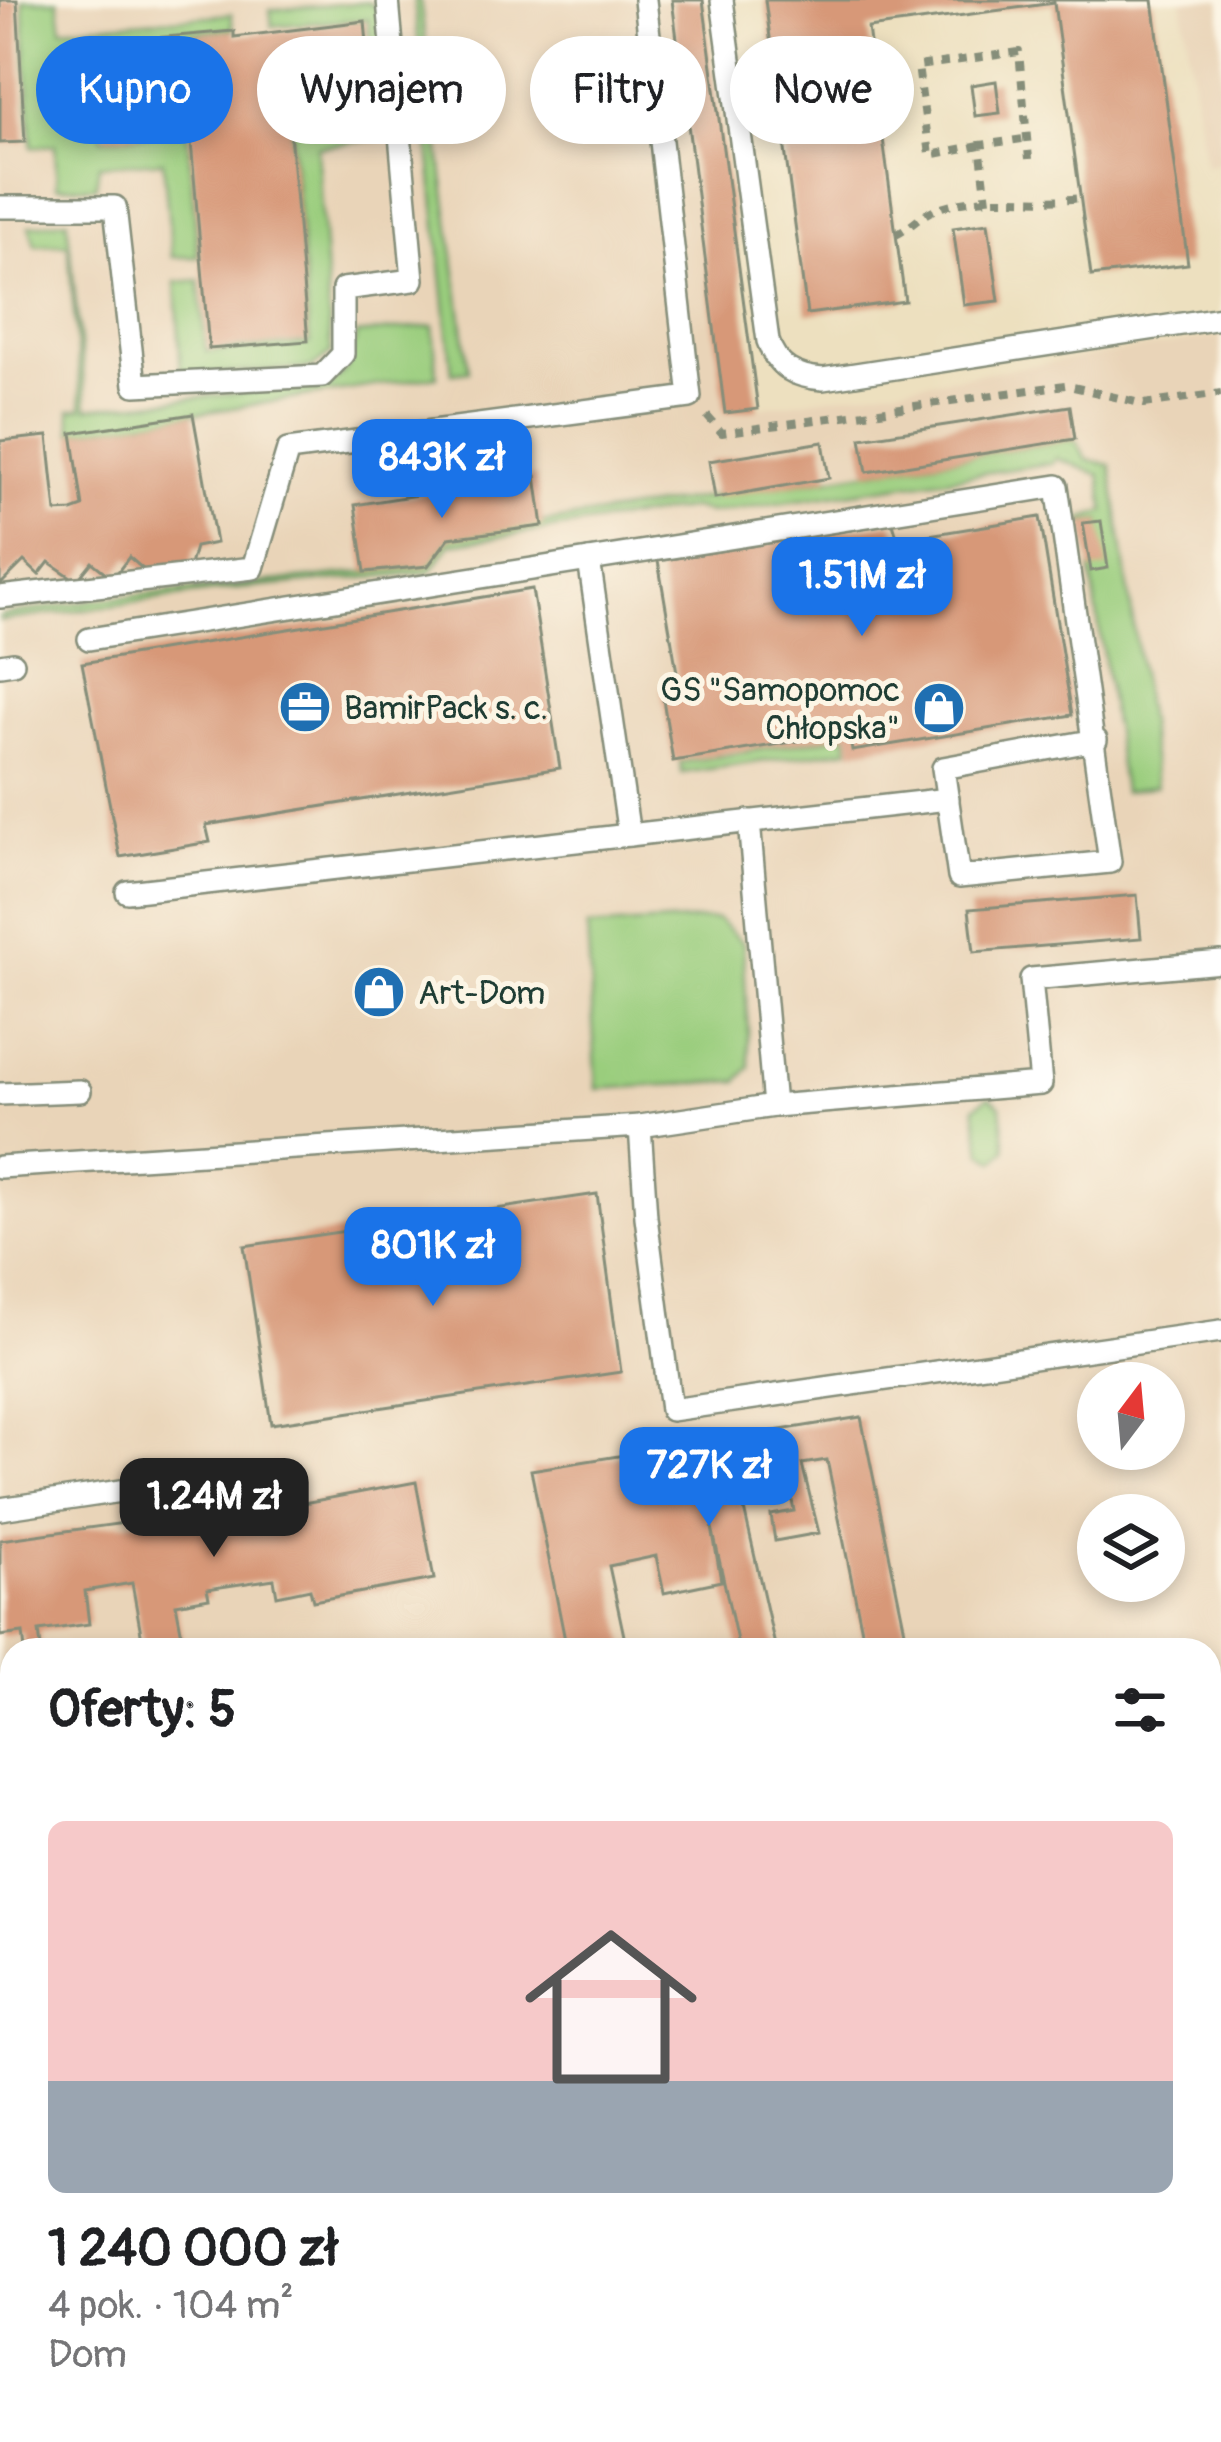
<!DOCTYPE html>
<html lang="pl">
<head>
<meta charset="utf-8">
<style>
	body { margin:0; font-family:Pangolin,sans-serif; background:#f2f2f2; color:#202124; height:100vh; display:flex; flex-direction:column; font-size:45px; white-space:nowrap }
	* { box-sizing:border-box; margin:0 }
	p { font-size:39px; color:#757577 }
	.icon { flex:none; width:66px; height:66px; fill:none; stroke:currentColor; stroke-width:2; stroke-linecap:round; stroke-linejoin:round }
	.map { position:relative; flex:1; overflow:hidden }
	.sheet { position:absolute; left:0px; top:1638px; width:1221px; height:804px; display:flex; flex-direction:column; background:#fff; border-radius:36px 36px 0 0; box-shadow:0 6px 18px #0003 }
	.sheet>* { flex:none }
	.guide { position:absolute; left:36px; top:36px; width:1149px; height:108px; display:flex; gap:24px }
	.needle { width:78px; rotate:16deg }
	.buttons { position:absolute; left:1077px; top:1362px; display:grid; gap:24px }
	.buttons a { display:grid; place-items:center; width:108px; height:108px; border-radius:50%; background:#fff; box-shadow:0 6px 18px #0003; font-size:60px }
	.price { position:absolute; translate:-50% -102px; padding:0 27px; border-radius:24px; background:#1a73e8; color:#fff; font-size:39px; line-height:78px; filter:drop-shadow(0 3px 6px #0008) }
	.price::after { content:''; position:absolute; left:50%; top:72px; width:36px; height:27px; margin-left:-18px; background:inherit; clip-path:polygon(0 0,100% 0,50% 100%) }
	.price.selected { background:#222; color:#fff }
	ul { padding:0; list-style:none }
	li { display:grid; align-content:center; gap:24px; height:636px; padding:0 48px }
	li span { display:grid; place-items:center; height:372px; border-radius:18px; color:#555 }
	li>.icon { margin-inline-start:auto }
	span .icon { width:216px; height:216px; fill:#fffc; stroke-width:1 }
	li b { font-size:51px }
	h2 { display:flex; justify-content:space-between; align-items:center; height:144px; padding:0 48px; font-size:51px }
	.tag { padding:0 42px; border-radius:54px; background:#fff; box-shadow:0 6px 18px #0003; font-size:42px; line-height:108px }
	.tag.selected { background:#1a73e8; color:#fff }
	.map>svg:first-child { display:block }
	.built { fill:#e9d4b8; fill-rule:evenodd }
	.industrial { fill:#ccc2b9 }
	.green { fill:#9acd7d; stroke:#5c8558; stroke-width:3 }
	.building { fill:#d79878 }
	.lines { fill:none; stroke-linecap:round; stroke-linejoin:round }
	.lane-casing { stroke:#868e7a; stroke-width:26 }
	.secondary-casing { stroke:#868e7a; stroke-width:62 }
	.path { stroke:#868e7a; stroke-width:8; stroke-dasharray:9 9; stroke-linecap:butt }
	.lane { stroke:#fff; stroke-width:21 }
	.secondary { stroke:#fae7c3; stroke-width:57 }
	.labels { text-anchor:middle; stroke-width:10; stroke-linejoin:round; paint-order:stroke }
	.poi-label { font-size:33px; fill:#1f3d34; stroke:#fcf5e5; text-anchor:start }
</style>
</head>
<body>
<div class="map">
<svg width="1221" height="2442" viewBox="0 0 1221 2442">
	<rect width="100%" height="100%" fill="#fcf5e5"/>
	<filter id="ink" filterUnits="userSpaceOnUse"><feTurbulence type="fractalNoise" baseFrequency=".00833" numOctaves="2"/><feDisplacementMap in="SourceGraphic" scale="24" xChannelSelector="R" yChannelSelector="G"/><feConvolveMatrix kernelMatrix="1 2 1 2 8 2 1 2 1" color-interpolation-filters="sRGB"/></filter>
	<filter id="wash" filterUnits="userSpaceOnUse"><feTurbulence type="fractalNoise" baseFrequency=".004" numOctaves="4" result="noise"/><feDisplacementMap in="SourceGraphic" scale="48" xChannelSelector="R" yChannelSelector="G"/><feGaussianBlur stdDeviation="2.7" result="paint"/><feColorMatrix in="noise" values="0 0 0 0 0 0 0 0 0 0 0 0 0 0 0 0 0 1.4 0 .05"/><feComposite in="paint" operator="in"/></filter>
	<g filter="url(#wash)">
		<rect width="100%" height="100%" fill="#ede0bf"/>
		<g class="built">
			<path d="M0,0H703L758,408L1221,336V1742L1209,1744V1650H12V1980L0,1981ZM1098,1383H1164V1449H1098ZM1098,1515H1164V1581H1098Z"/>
			<polygon points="1182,0 1221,0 1221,162 1205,166"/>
			<polygon points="1221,1916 1221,2442 1058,2442 1055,2430 1209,2430 1209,1939"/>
		</g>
		<polygon class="industrial" points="875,2430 1055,2430 1058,2442 884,2442"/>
		<g class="green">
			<polygon points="23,0 58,0 62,28 231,14 233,29 94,42 102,139 187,132 198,257 172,257 163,161 99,165 96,187 57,186 55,145 32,147"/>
			<polygon points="414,0 420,0 469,371 452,373"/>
			<polygon points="367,2 380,9 393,137 317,147 331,353 311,368 181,376 176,282 199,280 206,352 310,343 291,124 377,116 368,19 272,26 270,10"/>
			<polygon points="67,220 87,408 332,384 346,371 357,334 433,326 437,376 72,433 70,410 82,408 68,244 35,245 29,226"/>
			<polygon points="1075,439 1087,460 1111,465 1156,786 1123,792 1091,571 1101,521 1083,523 1082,519 1105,511 1100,475 1056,458 1052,463 709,513 693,508 451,544 430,572 226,590 0,621 0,616 93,600 427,566 449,538"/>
			<polygon points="847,735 849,749 682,773 680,763"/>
			<polygon points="717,919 743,943 750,1067 738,1081 597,1089 587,927"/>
			<polygon points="989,1096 1001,1106 1006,1150 995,1161 982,1152 975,1107"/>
			<polygon points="232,2430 424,2430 423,2442 162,2442"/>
		</g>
		<g id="blocks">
			<g class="building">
				<polygon points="0,0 17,0 25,142 0,143"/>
				<polygon points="672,0 703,0 758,409 725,413"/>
				<polygon points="765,0 1153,0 1188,264 1091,276 1054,3 868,28 905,301 807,314"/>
				<polygon points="365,21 373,114 289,121 308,341 209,349 190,130 105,137 97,43 234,31 234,37"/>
				<polygon points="996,81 1000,113 975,116 971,85"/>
				<polygon points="988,223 999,301 964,305 953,228"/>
				<polygon points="1070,406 1075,439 867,472 861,438"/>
				<polygon points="193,414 216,543 195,547 190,565 144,570 129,557 117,573 107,574 92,562 80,577 71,577 49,562 39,575 24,561 0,585 0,441 48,436 56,512 72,511 83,507 72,433"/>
				<polygon points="823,442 829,478 715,498 709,461"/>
				<polygon points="536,476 543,526 449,538 428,566 365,572 355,505"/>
				<polygon points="1040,517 1072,715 852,751 849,733 673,761 661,687 679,684 658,561 893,523 898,540"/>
				<polygon points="1101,521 1108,568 1091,571 1083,523"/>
				<polygon points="532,589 560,768 206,825 210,842 120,857 82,663"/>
				<polygon points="1137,895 1141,938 974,952 969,909"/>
				<polygon points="597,1194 621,1372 271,1424 244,1246"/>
				<polygon points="861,1417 909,1650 866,1650 827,1460 802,1464 819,1533 775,1541 771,1515 794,1511 786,1467 736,1474 776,1650 739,1650 712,1527 721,1581 664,1593 656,1556 609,1566 627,1650 567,1650 531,1470"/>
				<polygon points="416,1482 434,1579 313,1601 310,1589 277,1596 274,1579 207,1589 209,1598 176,1604 184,1646 195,1644 196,1650 144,1650 132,1583 85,1591 89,1624 39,1631 41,1648 25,1650 23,1633 0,1636 0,1540 292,1500 293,1505"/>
				<polygon points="1221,1915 1221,1959 1219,1960 1209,1919"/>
				<polygon points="12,1925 12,1980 0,1981 0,1926"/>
				<polygon points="1221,2032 1221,2078 1209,2081 1209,2036"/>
				<polygon points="1221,2162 1221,2288 1209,2291 1209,2165"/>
				<polygon points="12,2230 12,2299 0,2301 0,2233"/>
				<polygon points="1221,2349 1221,2440 1058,2442 1055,2430 1209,2430 1209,2351"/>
			</g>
		</g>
	</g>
	<g filter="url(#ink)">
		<use href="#blocks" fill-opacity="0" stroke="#868e7a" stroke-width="3"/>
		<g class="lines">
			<g class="lane-casing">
				<g id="lane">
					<path d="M722,0L768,341C777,368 795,377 823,379L1221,318"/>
					<polyline points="0,207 115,207 135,385 322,376 343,354 343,289 413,280 388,0"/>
					<polyline points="589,560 629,835 948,799"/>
					<polyline points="0,597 253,568 288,450 690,397 645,0"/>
					<polyline points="89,639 1057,486 1110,862 959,877 943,768 1096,740"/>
					<polyline points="0,665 13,663"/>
					<polyline points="749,821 774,1106"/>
					<polyline points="127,892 629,835"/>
					<polyline points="0,1094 80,1091"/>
					<polyline points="640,1126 774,1106 1041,1084 1031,979 1221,962"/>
					<polyline points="0,1167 640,1126 646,1217 671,1410 1221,1331"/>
					<polyline points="0,1509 181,1482"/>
					<polyline points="110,2430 112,2442"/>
					<polyline points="859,2430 861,2438"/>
				</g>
			</g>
			<g class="secondary-casing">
				<g id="secondary">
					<polyline points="1209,1797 1221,1794"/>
					<polyline points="0,2081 12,2079"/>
				</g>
			</g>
			<g class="path">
				<polyline points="980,145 930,155 918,66 1019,52 1029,159"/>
				<polyline points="987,201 980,145 1030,138"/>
				<path d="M896,235C910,228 922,214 936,209C983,191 1033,204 1080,198"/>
				<polyline points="707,416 722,433 1065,385 1144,404 1221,393"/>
				<polyline points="0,2221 12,2218"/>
				<polyline points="0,2335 12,2342"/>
				<polyline points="0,2341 12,2404"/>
				<polyline points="3,2415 12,2413"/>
				<polyline points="17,2430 19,2442"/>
				<polyline points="455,2430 493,2439 541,2430"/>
				<polyline points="604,2430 615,2442"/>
				<polyline points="720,2430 723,2442"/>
				<polyline points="138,2440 195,2430"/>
			</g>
			<use href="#lane" class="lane"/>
			<use href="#secondary" class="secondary"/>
		</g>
	</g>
	<defs>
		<g id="office-disc" transform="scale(2.7)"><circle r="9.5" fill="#1f6fb2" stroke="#fcf5e5"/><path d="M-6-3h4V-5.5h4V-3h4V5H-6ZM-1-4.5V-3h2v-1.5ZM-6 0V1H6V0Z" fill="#fff"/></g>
		<g id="shop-disc" transform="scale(2.7)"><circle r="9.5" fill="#1f6fb2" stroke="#fcf5e5"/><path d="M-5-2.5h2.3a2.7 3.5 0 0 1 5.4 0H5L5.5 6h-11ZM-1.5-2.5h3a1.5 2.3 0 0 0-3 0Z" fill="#fff"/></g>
	</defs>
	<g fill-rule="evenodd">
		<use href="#office-disc" x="305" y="707"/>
		<use href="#shop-disc" x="939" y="708"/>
		<use href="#shop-disc" x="379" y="992"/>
	</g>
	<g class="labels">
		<g class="poi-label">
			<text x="900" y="701" text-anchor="end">GS "Samopomoc<tspan x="900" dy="38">Chłopska"</tspan></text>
			<text x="344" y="719">BamirPack s. c.</text>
			<text x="418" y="1004">Art-Dom</text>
		</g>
	</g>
</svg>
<div class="buttons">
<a><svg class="needle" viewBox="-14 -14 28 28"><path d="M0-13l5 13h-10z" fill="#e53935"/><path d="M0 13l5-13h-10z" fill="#757577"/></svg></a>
<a><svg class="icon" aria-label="layers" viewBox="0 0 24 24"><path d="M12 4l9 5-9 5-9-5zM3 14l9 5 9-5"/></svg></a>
</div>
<b class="price" style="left:442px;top:521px">843K zł</b>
<b class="price" style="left:862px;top:639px">1.51M zł</b>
<b class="price" style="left:433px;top:1309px">801K zł</b>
<b class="price" style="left:709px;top:1529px">727K zł</b>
<b class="price selected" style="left:214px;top:1560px">1.24M zł</b>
<div class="guide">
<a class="tag selected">Kupno</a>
<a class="tag">Wynajem</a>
<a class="tag">Filtry</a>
<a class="tag">Nowe</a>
</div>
<section class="sheet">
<h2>Oferty: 5<svg class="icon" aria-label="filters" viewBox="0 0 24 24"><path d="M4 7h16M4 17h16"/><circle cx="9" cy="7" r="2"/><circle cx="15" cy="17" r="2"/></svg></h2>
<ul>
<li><span style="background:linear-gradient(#f6c9c9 70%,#9aa5b1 0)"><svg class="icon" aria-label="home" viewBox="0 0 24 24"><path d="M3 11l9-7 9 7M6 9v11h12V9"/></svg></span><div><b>1 240 000 zł</b><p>4 pok. · 104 m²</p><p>Dom</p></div></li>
</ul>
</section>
</div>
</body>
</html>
